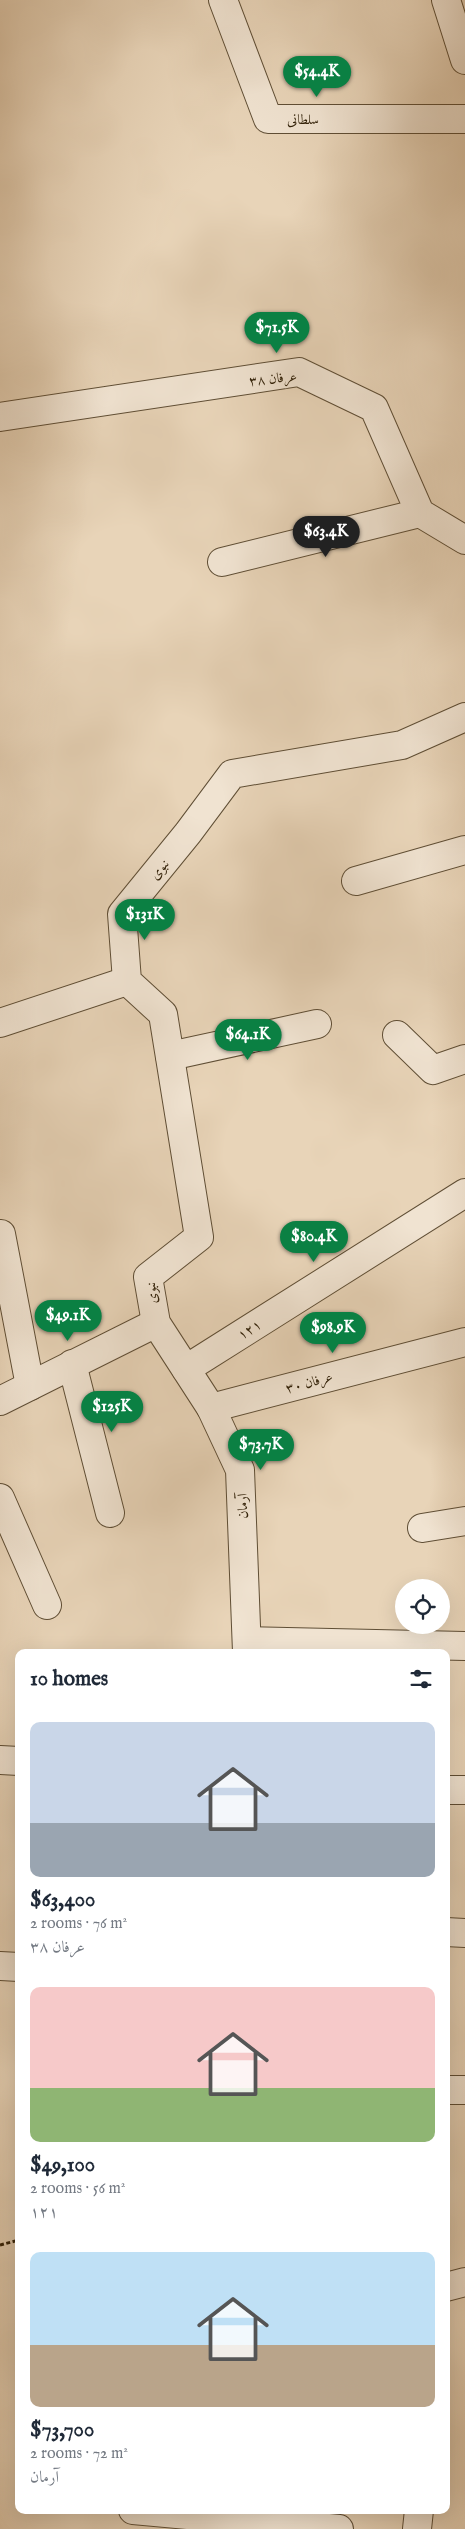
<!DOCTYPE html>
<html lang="en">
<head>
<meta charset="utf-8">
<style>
	body { margin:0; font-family:"IM FELL English",Amiri,serif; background:#f2f2f3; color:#1f2937; height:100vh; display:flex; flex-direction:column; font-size:19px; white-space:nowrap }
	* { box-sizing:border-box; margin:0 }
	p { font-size:16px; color:#747a83 }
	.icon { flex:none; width:28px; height:28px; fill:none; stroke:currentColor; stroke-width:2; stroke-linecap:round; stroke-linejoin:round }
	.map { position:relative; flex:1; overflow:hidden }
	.drawer { position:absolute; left:15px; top:1649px; width:435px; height:865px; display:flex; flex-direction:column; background:#fff; border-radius:10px; box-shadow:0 5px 20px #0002 }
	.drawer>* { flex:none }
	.buttons { position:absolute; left:395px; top:1579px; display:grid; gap:10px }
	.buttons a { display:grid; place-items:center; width:55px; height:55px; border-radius:50%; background:#fff; box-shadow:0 5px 20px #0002; font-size:25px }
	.price { position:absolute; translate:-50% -42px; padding:0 11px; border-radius:18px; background:#0b8043; color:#fff; font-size:16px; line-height:32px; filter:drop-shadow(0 1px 2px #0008) }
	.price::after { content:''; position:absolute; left:50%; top:30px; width:15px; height:11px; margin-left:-8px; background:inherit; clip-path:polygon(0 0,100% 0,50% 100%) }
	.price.on { background:#222; color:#fff }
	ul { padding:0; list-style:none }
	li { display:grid; align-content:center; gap:10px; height:265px; padding:0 15px }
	li span { display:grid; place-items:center; height:155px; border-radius:10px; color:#555 }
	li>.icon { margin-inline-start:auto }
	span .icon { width:90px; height:90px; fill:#fffc; stroke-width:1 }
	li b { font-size:21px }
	h2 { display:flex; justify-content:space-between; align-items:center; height:60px; padding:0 15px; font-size:21px }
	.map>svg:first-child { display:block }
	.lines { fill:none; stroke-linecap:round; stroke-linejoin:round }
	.minor-casing { stroke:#5f4e35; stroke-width:30 }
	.path { stroke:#312109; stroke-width:3; stroke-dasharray:4 2.5; stroke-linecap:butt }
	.minor { stroke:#f0e3d1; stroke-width:28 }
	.labels { text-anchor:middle; stroke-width:4; stroke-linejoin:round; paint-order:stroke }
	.street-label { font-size:14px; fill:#312109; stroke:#f0e3d1 }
</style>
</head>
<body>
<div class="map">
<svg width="465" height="2529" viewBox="0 0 465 2529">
	<rect width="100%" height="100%" fill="#e8d4b8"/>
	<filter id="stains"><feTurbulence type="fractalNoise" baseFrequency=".004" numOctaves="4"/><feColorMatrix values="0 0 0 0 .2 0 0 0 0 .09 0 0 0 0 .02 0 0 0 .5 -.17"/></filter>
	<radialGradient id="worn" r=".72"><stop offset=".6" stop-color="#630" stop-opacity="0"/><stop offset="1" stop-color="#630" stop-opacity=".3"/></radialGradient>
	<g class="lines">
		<g class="minor-casing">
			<g id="minor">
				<polyline points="223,0 268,119 465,119"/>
				<polyline points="446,0 465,60"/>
				<polyline points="0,417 299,372 374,408 420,513 465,540"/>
				<polyline points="222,562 420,513"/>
				<polyline points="356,881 465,850"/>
				<polyline points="0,1023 127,981"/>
				<polyline points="397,1035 433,1070 465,1059"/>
				<polyline points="170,1056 317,1024"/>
				<polyline points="1,1234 30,1386"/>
				<polyline points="72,1364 110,1513"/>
				<polyline points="186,1369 465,1193"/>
				<polyline points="0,1401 156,1323"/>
				<polyline points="211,1408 465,1342"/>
				<polyline points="0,1498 47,1605"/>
				<polyline points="422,1528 465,1521"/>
				<polyline points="248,1641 465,1646"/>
				<polyline points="247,1652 240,1470 211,1408 156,1323 148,1277 199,1237 163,1014 127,981 122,914 188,833 232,774 402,745 465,717"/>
				<polyline points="0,1760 19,1761"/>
				<polyline points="446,1790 465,1790"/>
				<polyline points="446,1932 465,1933"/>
				<polyline points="0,1966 19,1967"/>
				<polyline points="446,2090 465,2090"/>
				<polyline points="446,2287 465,2282"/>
				<polyline points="133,2510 339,2529"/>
				<polyline points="417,2529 419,2510"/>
			</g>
		</g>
		<polyline class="path" points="0,2245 19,2240"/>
		<use href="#minor" class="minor"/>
	</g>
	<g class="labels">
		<g class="street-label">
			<text x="303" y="124">سلطانی</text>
			<text transform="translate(273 378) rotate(-6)" y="5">عرفان ۳۸</text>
			<text transform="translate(159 869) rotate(-51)" y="5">نبوی</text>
			<text transform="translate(151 1293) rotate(-96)" y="5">نبوی</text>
			<text transform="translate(249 1329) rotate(-32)" y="5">۱۲۱</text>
			<text transform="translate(309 1382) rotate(-15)" y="5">عرفان ۳۰</text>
			<text transform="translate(242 1506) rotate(-92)" y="5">آرمان</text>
		</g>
	</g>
	<rect width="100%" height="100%" filter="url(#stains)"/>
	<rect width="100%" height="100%" fill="url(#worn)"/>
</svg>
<div class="buttons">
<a><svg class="icon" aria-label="locate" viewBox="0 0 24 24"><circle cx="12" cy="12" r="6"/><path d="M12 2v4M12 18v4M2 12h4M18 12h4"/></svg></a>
</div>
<b class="price" style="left:317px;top:98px">$54.4K</b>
<b class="price" style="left:277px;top:354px">$71.5K</b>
<b class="price on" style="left:326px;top:558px">$63.4K</b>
<b class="price" style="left:145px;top:941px">$131K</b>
<b class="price" style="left:248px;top:1061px">$64.1K</b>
<b class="price" style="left:314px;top:1263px">$80.4K</b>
<b class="price" style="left:68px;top:1342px">$49.1K</b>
<b class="price" style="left:333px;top:1354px">$98.9K</b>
<b class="price" style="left:112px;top:1433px">$125K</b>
<b class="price" style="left:261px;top:1471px">$73.7K</b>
<section class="drawer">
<h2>10 homes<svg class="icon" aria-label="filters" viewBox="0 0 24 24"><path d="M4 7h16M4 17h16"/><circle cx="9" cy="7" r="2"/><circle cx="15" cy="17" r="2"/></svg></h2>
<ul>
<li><span style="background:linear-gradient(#c9d6e8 65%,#9aa5b1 0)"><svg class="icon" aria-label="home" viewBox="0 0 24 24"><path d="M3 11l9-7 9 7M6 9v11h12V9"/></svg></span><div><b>$63,400</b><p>2 rooms · 76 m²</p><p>عرفان ۳۸</p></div></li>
<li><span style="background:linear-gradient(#f6c9c9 65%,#8fb573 0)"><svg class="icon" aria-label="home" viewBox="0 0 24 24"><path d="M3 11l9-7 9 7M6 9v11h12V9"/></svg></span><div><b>$49,100</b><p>2 rooms · 56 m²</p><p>۱۲۱</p></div></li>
<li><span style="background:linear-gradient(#bfe0f5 60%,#b9a48a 0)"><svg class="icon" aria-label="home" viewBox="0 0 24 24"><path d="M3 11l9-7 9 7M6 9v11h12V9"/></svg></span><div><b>$73,700</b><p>2 rooms · 72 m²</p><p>آرمان</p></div></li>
</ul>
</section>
</div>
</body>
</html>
